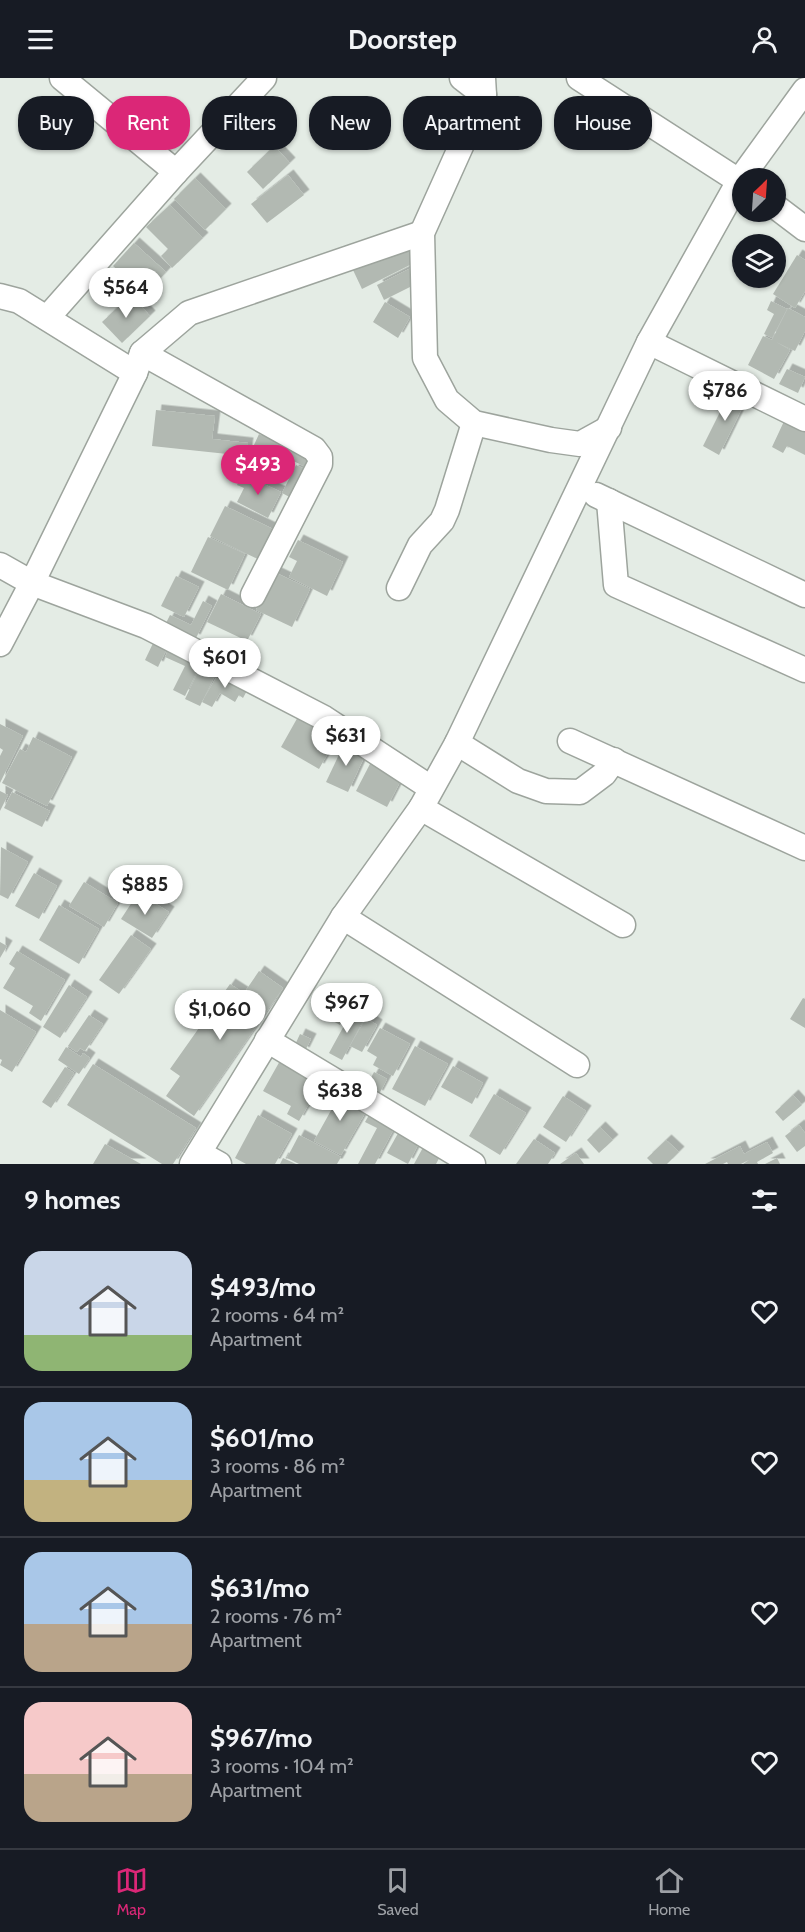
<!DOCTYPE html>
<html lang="en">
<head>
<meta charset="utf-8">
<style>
	body { margin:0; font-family:Cabin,sans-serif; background:#242831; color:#f1f3f6; height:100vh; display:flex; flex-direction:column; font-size:22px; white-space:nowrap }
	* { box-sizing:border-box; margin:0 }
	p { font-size:20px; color:#9ea1a6 }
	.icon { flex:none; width:33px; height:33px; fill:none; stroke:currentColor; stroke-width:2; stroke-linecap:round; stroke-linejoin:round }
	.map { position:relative; height:1086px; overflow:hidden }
	.side { display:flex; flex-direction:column; background:#171b24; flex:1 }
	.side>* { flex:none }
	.guide { position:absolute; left:18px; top:18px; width:770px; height:54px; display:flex; gap:12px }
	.needle { width:39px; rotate:25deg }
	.controls { position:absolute; left:732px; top:90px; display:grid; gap:12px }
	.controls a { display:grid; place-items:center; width:54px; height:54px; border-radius:50%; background:#171b24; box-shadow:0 2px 4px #0004; font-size:30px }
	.price { position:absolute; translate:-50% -51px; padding:0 14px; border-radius:21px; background:#fff; color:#222; font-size:20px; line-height:39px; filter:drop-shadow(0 2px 3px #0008) }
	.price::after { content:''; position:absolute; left:50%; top:36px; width:18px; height:14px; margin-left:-9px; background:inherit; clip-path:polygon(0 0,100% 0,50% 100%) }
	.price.selected { background:#db2777; color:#fff }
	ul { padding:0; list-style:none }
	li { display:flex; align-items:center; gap:18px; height:150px; padding:0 24px }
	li+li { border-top:2px solid #363941 }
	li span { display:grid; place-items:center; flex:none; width:168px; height:120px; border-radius:18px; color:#555 }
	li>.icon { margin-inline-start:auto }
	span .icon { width:72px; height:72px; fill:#fffc; stroke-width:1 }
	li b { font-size:26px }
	h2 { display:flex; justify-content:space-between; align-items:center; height:72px; padding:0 24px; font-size:26px }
	.chip { padding:0 21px; border-radius:24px; background:#171b24; box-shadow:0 2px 4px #0004; font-size:21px; line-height:54px }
	.chip.selected { background:#db2777; color:#fff }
	header { display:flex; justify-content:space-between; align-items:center; height:78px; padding:0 24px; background:#171b24; font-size:27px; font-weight:700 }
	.dock { display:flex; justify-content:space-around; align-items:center; height:84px; border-top:2px solid #363941; background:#171b24; font-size:16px; color:#9ea1a6 }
	.dock a { display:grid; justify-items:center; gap:3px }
	.dock .selected { color:#db2777 }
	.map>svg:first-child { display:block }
	.building { fill:#b2b9b2; filter:url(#shadow) }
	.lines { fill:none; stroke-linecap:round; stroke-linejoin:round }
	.street-casing { stroke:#9da49d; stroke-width:27 }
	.street { stroke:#fff; stroke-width:24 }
</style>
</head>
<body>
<header><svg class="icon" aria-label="menu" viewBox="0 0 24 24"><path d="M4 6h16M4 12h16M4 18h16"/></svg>Doorstep<svg class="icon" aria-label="person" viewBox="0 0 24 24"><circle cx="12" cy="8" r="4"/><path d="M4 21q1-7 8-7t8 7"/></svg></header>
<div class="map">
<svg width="805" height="1086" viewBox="0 0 805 1086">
	<defs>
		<filter id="shadow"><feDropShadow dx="5.5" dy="-5.5" stdDeviation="0" flood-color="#0004"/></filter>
	</defs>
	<rect width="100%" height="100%" fill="#e4ece5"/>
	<g class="building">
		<polygon points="274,68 290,85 263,111 247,94"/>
		<polygon points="288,97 304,117 267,145 251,126"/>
		<polygon points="195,100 226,131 205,152 174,121"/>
		<polygon points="170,127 203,160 172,190 161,178 168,171 146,149"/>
		<polygon points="413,163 422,181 362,211 353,192"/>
		<polygon points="134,165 166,194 145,217 113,188"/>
		<polygon points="797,177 805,182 805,213 795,230 773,216"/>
		<polygon points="411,190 418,205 384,222 377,207"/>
		<polygon points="131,217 150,238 122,265 102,244"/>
		<polygon points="771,223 787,231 772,260 764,256 774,236 767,232"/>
		<polygon points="385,224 410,239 398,260 373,244"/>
		<polygon points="788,230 805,239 805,253 795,273 776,264 790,272 774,301 748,287 763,258 772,262"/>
		<polygon points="787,291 805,299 798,315 779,306"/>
		<polygon points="731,312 747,320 719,377 703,368"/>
		<polygon points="156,332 215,338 212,361 248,365 246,378 152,368"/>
		<polygon points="786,339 805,348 805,377 787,368 783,375 772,369"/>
		<polygon points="259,356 314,382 310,391 289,381 286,388 274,382 271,388 249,378"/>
		<polygon points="296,387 311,394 297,423 282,415"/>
		<polygon points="242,396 281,414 268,440 237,424 244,410 237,407"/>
		<polygon points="225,428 279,454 264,484 210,458"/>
		<polygon points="208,459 245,476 228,512 191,494"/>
		<polygon points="298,462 343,484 327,518 289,499 297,483 289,479"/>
		<polygon points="274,494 310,511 292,549 256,532"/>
		<polygon points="176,498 199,509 184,539 161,528"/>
		<polygon points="221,516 261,536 247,563 207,544"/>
		<polygon points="203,523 212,528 195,562 165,547 170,537 191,547"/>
		<polygon points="156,559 169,566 158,589 145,582"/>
		<polygon points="170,568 202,583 185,618 173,612 185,588 165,579"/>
		<polygon points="203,584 218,591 200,628 185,621"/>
		<polygon points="220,593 249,609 243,620 239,617 235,624 220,615 212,629 202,624"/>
		<polygon points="299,637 337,659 319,691 281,669"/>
		<polygon points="0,646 23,658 0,705 0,678 3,672 0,670"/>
		<polygon points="33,659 72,679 47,728 2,705 20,671 26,674"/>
		<polygon points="345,664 366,675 348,714 326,704"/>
		<polygon points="371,684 402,700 387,729 356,713"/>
		<polygon points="0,713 8,717 0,733"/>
		<polygon points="12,714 50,733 42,749 4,730"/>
		<polygon points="1,769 28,784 8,821 0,817"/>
		<polygon points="34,795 57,808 39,841 15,828"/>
		<polygon points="84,804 118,825 104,849 69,828"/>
		<polygon points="138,815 169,834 152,860 121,841"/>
		<polygon points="59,827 99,851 79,886 39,862"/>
		<polygon points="131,857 151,871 119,916 99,902"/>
		<polygon points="0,864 7,868 0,880"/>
		<polygon points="17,873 65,902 41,943 29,935 33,928 3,910 15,890 9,886"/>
		<polygon points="259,893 283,910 194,1038 166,1018 180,998 170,991 230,906 244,915"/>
		<polygon points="69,907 87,919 60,960 43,949"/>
		<polygon points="327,918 349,930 340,947 317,934"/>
		<polygon points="803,920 805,921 805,950 790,941"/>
		<polygon points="350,931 365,939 342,982 329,975 346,944 343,943"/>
		<polygon points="0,932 36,954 12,994 0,987 2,982 0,981"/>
		<polygon points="89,937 103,946 85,973 80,970 77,974 68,968"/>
		<polygon points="366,940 377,947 362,974 350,968"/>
		<polygon points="380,950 410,966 393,998 373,987 377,979 367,973"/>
		<polygon points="300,956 311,961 304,975 294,969"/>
		<polygon points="415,968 448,986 425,1028 392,1011"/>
		<polygon points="66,969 81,979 83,975 90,980 79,996 58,982"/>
		<polygon points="281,981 322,1003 299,1043 287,1036 291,1028 263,1013"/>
		<polygon points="93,986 196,1050 173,1086 162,1086 67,1027"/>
		<polygon points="453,988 483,1005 472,1026 441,1009"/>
		<polygon points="65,989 74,995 51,1030 42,1024"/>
		<polygon points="374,994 387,1001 378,1018 365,1011"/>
		<polygon points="333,1010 368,1030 341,1077 314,1063 334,1027 326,1022"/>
		<polygon points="494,1016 526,1035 500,1077 469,1058"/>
		<polygon points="793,1017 802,1027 783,1043 775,1034"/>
		<polygon points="563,1018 586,1033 566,1064 543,1049"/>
		<polygon points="372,1032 397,1045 375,1086 358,1086 377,1050 365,1044"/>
		<polygon points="258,1037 292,1056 275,1086 246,1086 235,1080"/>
		<polygon points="799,1047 805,1055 805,1068 797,1074 785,1058"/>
		<polygon points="600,1049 613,1062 599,1075 587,1062"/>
		<polygon points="401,1050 421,1061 408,1086 387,1075"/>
		<polygon points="299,1057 341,1079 337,1086 299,1086 287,1080"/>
		<polygon points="534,1061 555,1075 548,1086 516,1086"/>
		<polygon points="666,1062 679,1074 667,1086 653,1086 647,1080"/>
		<polygon points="426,1064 443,1073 436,1086 414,1086"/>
		<polygon points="767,1064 773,1075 757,1084 758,1086 743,1086 749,1082 741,1086 728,1086 727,1084 723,1086 705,1086 740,1068 744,1076"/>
		<polygon points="105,1066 141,1086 93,1086"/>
		<polygon points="576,1075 584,1086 560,1086"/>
		<polygon points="283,1080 296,1086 280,1086"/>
		<polygon points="777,1080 780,1086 765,1086"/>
	</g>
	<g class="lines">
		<g class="street-casing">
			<g id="street">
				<polyline points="62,0 176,94"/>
				<polyline points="462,0 484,17"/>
				<polyline points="483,0 484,17 422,155 425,280 447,322 474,345 551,362 580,366 609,350"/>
				<polyline points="579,0 742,105"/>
				<polyline points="776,129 805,151"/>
				<polyline points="0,218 19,223 135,295"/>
				<polyline points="47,240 176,94 264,0"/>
				<polyline points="649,264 805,341"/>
				<polyline points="142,275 314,371 320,379 320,386 253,517"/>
				<polyline points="596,417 805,517"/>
				<polyline points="609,423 616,507 805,592"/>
				<polyline points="0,487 32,505 146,548 324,640 431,710"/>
				<polyline points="399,510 420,467 442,443 447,432 474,345"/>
				<polyline points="0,566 32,505 135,295 142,275 189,235 422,155"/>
				<polyline points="570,663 805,770"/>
				<polyline points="457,665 518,703 546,713 580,714 604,696 614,682"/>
				<polyline points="421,730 623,847"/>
				<polyline points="343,839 577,987"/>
				<polyline points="267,962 473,1086"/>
				<polyline points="199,1075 219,1086"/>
				<polyline points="192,1086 343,839 421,730 457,665 649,264 739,103 805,12"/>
			</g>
		</g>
		<use href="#street" class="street"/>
	</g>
</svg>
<div class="controls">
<a><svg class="needle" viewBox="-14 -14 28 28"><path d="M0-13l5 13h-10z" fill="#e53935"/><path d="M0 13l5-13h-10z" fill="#9ea1a6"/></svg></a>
<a><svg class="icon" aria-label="layers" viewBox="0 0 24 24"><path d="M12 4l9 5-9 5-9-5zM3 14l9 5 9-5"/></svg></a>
</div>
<b class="price" style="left:126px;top:241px">$564</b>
<b class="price" style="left:725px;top:344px">$786</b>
<b class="price selected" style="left:258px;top:418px">$493</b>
<b class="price" style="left:225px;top:611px">$601</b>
<b class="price" style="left:346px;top:689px">$631</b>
<b class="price" style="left:145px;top:838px">$885</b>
<b class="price" style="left:347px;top:956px">$967</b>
<b class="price" style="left:220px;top:963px">$1,060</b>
<b class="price" style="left:340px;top:1044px">$638</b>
<div class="guide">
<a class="chip">Buy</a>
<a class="chip selected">Rent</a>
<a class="chip">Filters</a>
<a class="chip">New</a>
<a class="chip">Apartment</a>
<a class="chip">House</a>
</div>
</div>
<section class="side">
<h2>9 homes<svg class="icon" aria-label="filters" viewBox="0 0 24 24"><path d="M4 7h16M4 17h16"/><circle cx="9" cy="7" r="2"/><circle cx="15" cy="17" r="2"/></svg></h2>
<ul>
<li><span style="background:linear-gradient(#c9d6e8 70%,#8fb573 0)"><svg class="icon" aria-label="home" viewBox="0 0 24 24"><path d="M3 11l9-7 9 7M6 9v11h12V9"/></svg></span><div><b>$493/mo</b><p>2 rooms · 64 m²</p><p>Apartment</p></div><svg class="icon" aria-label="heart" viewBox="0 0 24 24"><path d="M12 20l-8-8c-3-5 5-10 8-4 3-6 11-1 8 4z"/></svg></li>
<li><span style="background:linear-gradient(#a9c7e8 65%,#c2b280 0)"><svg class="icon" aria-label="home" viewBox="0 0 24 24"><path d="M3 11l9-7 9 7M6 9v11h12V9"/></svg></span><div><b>$601/mo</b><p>3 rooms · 86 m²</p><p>Apartment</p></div><svg class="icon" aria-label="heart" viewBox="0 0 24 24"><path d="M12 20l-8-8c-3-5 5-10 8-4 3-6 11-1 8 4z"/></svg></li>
<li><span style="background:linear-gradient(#a9c7e8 60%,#b9a48a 0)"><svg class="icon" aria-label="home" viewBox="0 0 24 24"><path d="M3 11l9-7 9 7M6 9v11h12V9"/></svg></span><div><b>$631/mo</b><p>2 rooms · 76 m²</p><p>Apartment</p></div><svg class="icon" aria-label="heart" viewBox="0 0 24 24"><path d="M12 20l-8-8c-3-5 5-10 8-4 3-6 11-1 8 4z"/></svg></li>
<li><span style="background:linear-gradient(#f6c9c9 60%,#b9a48a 0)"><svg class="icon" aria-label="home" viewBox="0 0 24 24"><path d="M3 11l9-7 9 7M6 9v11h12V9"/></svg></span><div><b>$967/mo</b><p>3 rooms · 104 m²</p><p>Apartment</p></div><svg class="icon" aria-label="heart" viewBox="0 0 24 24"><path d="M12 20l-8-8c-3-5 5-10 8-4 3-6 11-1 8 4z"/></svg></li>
</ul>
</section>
<nav class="dock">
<a class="selected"><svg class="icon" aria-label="map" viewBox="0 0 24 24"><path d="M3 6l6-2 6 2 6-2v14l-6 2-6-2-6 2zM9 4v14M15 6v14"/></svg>Map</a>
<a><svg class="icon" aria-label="saved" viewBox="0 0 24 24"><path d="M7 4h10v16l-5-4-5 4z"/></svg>Saved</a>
<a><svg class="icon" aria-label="home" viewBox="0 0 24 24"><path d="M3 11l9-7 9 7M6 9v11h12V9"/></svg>Home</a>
</nav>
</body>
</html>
